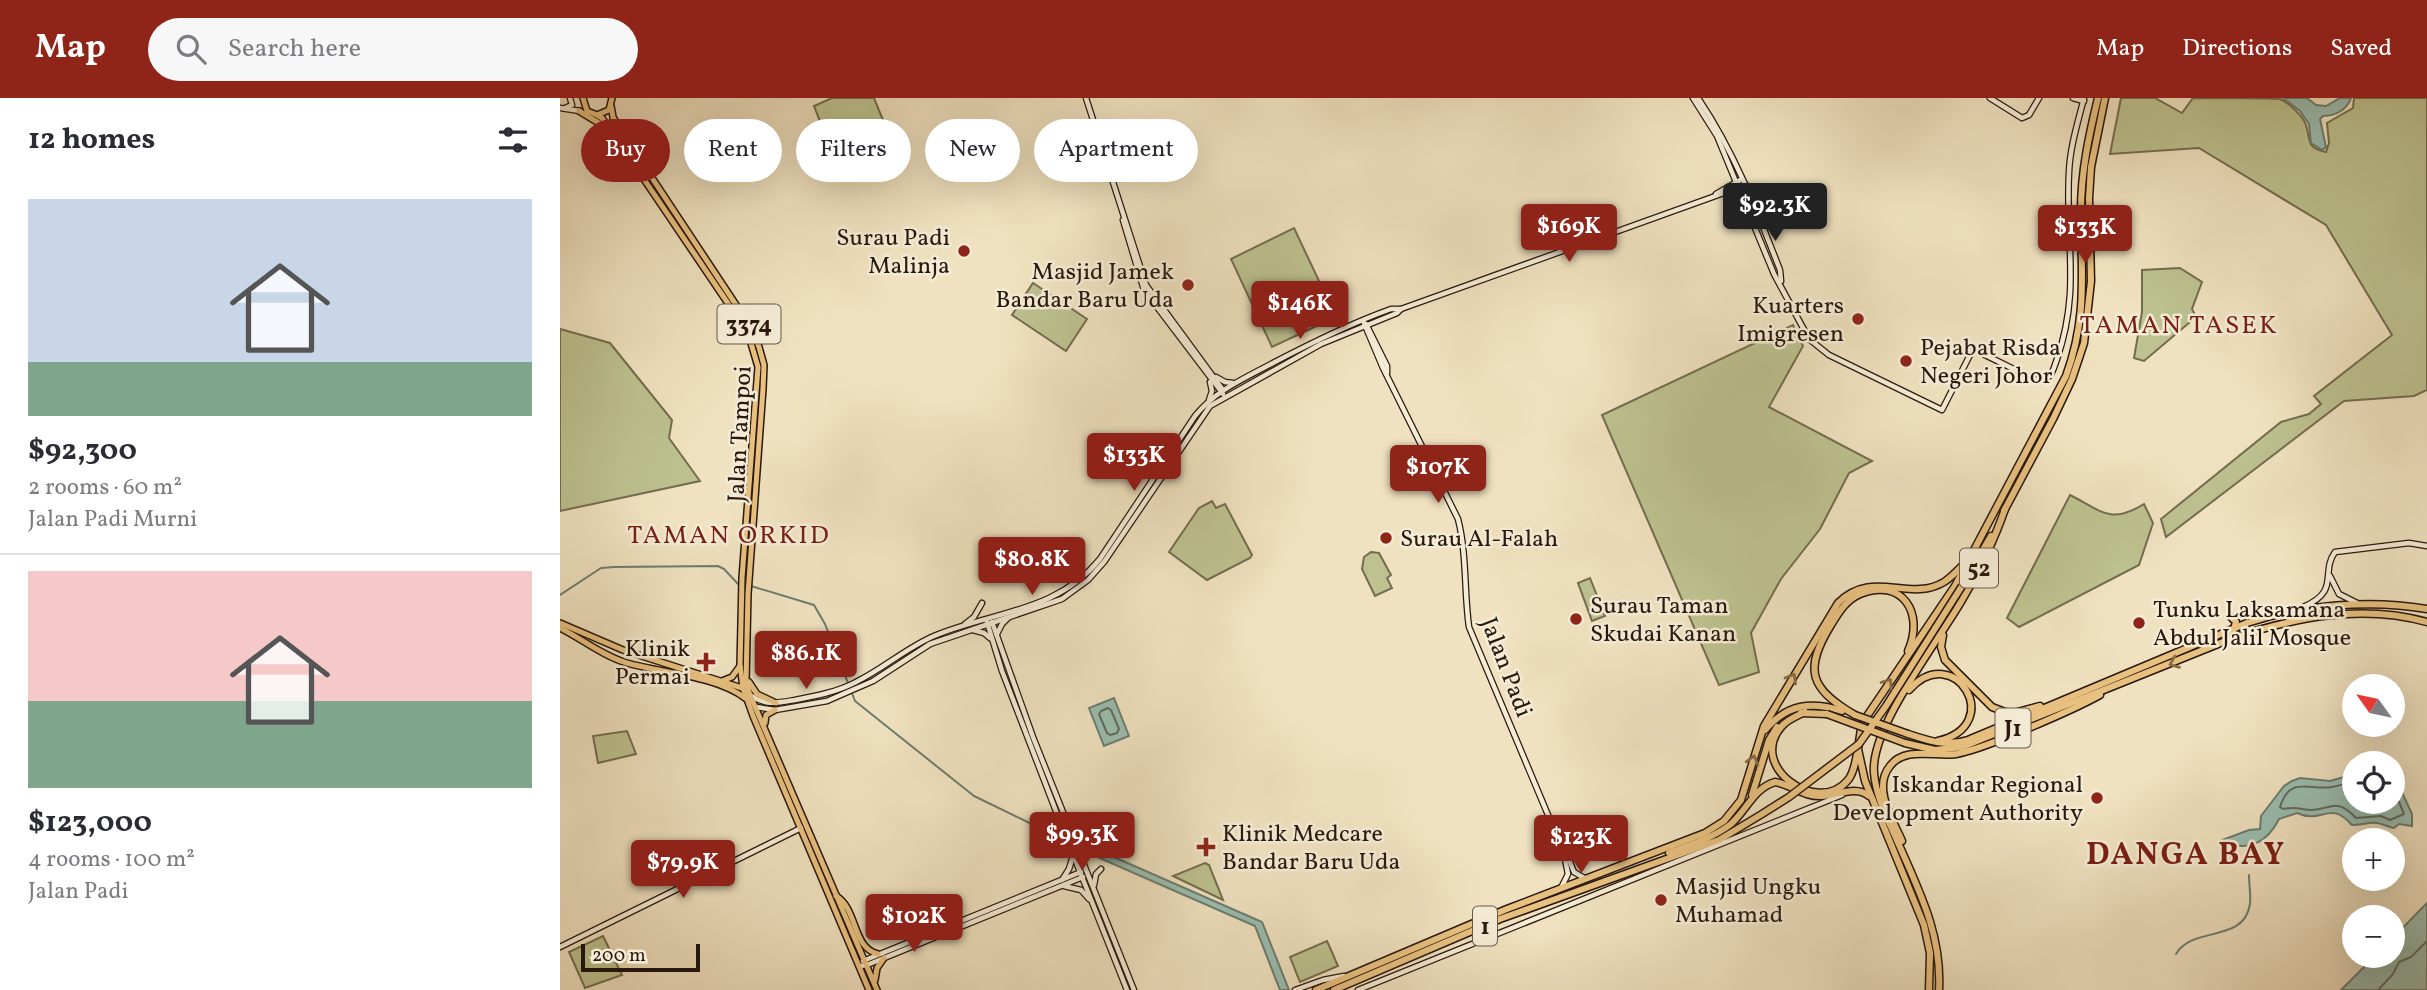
<!DOCTYPE html>
<html lang="en">
<head>
<meta charset="utf-8">
<style>
	body { margin:0; font-family:Vollkorn,serif; background:#f7f7f7; color:#2b2b33; height:100vh; display:flex; flex-direction:column; font-size:26px; white-space:nowrap }
	* { box-sizing:border-box; margin:0 }
	p { font-size:23px; color:#7c7c81 }
	.icon { flex:none; width:38px; height:38px; fill:none; stroke:currentColor; stroke-width:2; stroke-linecap:round; stroke-linejoin:round }
	.map { position:relative; flex:1; overflow:hidden }
	.panel { display:flex; flex-direction:column; background:#fff; width:560px }
	.panel>* { flex:none }
	.guide { position:absolute; left:21px; top:21px; width:665px; height:63px; display:flex; gap:14px }
	.needle { width:46px; rotate:303deg }
	.buttons { position:absolute; left:1782px; top:576px; display:grid; gap:14px }
	.buttons a { display:grid; place-items:center; width:63px; height:63px; border-radius:50%; background:#fff; box-shadow:0 7px 28px #0002; font-size:35px }
	.scale { position:absolute; left:21px; bottom:18px; width:119px; box-sizing:border-box; padding-left:7px; border:4px solid #29180e; border-top:0; font-size:19px; line-height:24px; white-space:nowrap; color:#29180e; -webkit-text-stroke:5px #f5ecd6; paint-order:stroke }
	.price { position:absolute; translate:-50% -60px; padding:0 16px; border-radius:7px; background:#8f2418; color:#fff; font-size:23px; line-height:46px; filter:drop-shadow(0 2px 4px #0008) }
	.price::after { content:''; position:absolute; left:50%; top:42px; width:21px; height:16px; margin-left:-10px; background:inherit; clip-path:polygon(0 0,100% 0,50% 100%) }
	.price.on { background:#222; color:#fff }
	ul { padding:0; list-style:none }
	li { display:grid; align-content:center; gap:14px; height:371px; padding:0 28px }
	li+li { border-top:2px solid #e1e1e2 }
	li span { display:grid; place-items:center; height:217px; border-radius:0px; color:#555 }
	li>.icon { margin-inline-start:auto }
	span .icon { width:126px; height:126px; fill:#fffc; stroke-width:1 }
	li b { font-size:30px }
	h2 { display:flex; justify-content:space-between; align-items:center; height:84px; padding:0 28px; font-size:30px }
	.chip { padding:0 24px; border-radius:32px; background:#fff; box-shadow:0 7px 28px #0002; font-size:24px; line-height:63px }
	.chip.on { background:#8f2418; color:#fff }
	header { display:flex; align-items:center; gap:42px; box-sizing:border-box; height:98px; padding:0 35px; background:#8f2418; color:#fff }
	header strong { font-size:33px }
	nav { display:flex; gap:38px; margin-inline-start:auto; font-size:24px }
	.search { width:490px; height:63px; background:#f7f7f7; display:flex; align-items:center; gap:18px; box-sizing:border-box; padding:0 24px; border-radius:38px; color:#7c7c81; font-size:26px }
	main { display:flex; flex:1; min-height:0 }
	.map>svg:first-child { display:block }
	.green { fill:#bdc290; stroke:#736d4f; stroke-width:2 }
	.water { fill:#9abeb1; stroke:#6d7c70; stroke-width:2 }
	.lines { fill:none; stroke-linecap:round; stroke-linejoin:round }
	.shore { stroke:#626b60; stroke-width:2 }
	.stream { stroke:#6d7c70; stroke-width:2 }
	.secondary-casing { stroke:#29180e; stroke-width:7 }
	.primary-casing { stroke:#29180e; stroke-width:8 }
	.highway-casing { stroke:#29180e; stroke-width:9 }
	.secondary { stroke:#f5ecd6; stroke-width:4.5 }
	.primary { stroke:#e8c180; stroke-width:5 }
	.highway { stroke:#e8c180; stroke-width:6 }
	.highway-bridge-casing { stroke:#29180e; stroke-width:9; stroke-linecap:butt }
	.highway-bridge { stroke:#e8c180; stroke-width:6 }
	.oneway { stroke:#886c47 }
	.poi-dot { fill:#8f2418; stroke:#f5ecd6; stroke-width:2.5 }
	.labels { text-anchor:middle; stroke-width:5; stroke-linejoin:round; paint-order:stroke }
	.shield { fill:#f5ecd6; stroke:#66584a; stroke-width:2 }
	.shield-label { font-size:23px; font-weight:bold; fill:#29180e }
	.poi-label { font-size:24px; fill:#29180e; stroke:#f5ecd6; text-anchor:start }
	.street-label { font-size:24px; fill:#29180e; stroke:#f5ecd6 }
	.neighbourhood-label { font-size:26px; letter-spacing:2px; fill:#7a1f14; stroke:#f5ecd6 }
	.district-label { font-size:32px; font-weight:bold; letter-spacing:2px; fill:#7a1f14; stroke:#f5ecd6 }
</style>
</head>
<body>
<header>
<strong>Map</strong>
<div class="search"><svg class="icon" aria-label="search" viewBox="0 0 24 24"><circle cx="10" cy="10" r="6"/><path d="M15 15l6 6"/></svg>Search here</div>
<nav><a>Map</a><a>Directions</a><a>Saved</a></nav>
</header>
<main>
<section class="panel">
<h2>12 homes<svg class="icon" aria-label="filters" viewBox="0 0 24 24"><path d="M4 7h16M4 17h16"/><circle cx="9" cy="7" r="2"/><circle cx="15" cy="17" r="2"/></svg></h2>
<ul>
<li><span style="background:linear-gradient(#c9d6e8 75%,#7fa58c 0)"><svg class="icon" aria-label="home" viewBox="0 0 24 24"><path d="M3 11l9-7 9 7M6 9v11h12V9"/></svg></span><div><b>$92,300</b><p>2 rooms · 60 m²</p><p>Jalan Padi Murni</p></div></li>
<li><span style="background:linear-gradient(#f6c9c9 60%,#7fa58c 0)"><svg class="icon" aria-label="home" viewBox="0 0 24 24"><path d="M3 11l9-7 9 7M6 9v11h12V9"/></svg></span><div><b>$123,000</b><p>4 rooms · 100 m²</p><p>Jalan Padi</p></div></li>
</ul>
</section>
<div class="map">
<svg width="1867" height="892" viewBox="0 0 1867 892">
	<rect width="100%" height="100%" fill="#f0e2c0"/>
	<filter id="stains"><feTurbulence type="fractalNoise" baseFrequency=".00286" numOctaves="4"/><feColorMatrix values="0 0 0 0 .2 0 0 0 0 .09 0 0 0 0 .02 0 0 0 .5 -.17"/></filter>
	<radialGradient id="worn" r=".72"><stop offset=".6" stop-color="#630" stop-opacity="0"/><stop offset="1" stop-color="#630" stop-opacity=".3"/></radialGradient>
	<g class="green">
		<polygon points="272,0 314,0 323,22 268,44 254,8"/>
		<path d="M1561,0H1595L1622,15L1633,0C1647,0 1711,0 1720,1C1729,5 1743,18 1746,27C1751,43 1746,50 1766,54L1769,45L1767,25L1793,10L1794,0H1867V292L1854,298L1784,303L1606,439L1601,421L1721,324L1749,316L1761,306L1754,298L1832,237L1766,127L1639,50L1550,56Z"/>
		<polygon points="734,130 776,219 712,249 671,161"/>
		<polygon points="1620,170 1642,184 1632,211 1636,219 1584,263 1574,260 1582,214 1582,172"/>
		<polygon points="473,185 527,221 506,253 452,217"/>
		<polygon points="1233,227 1243,248 1209,309 1312,363 1289,375 1260,431 1221,481 1191,535 1199,574 1159,587 1042,317"/>
		<polygon points="0,231 50,245 112,322 109,340 140,383 0,413"/>
		<path d="M1510,397C1542,413 1550,427 1584,406L1593,425L1579,467L1459,529L1447,520Z"/>
		<polygon points="652,403 656,410 665,406 692,457 690,460 647,482 609,454 639,410"/>
		<polygon points="811,454 819,455 831,477 827,480 832,490 815,498 802,471 804,459"/>
		<polygon points="1030,480 1045,518 1032,523 1018,485"/>
		<polygon points="67,633 76,656 38,665 33,638"/>
		<polygon points="645,765 649,767 663,802 613,778"/>
		<polygon points="43,838 62,877 25,890 9,854"/>
		<polygon points="767,843 778,868 740,884 730,859"/>
	</g>
	<g class="water">
		<path d="M1723,0H1747L1756,7L1766,8L1780,0H1791C1787,12 1775,18 1763,18L1760,21L1766,49L1762,52L1751,45L1749,26L1740,13Z"/>
		<polygon points="554,600 569,638 544,648 529,610"/>
		<path d="M1794,676V704H1832V689L1841,692L1852,716V728L1839,726L1834,730C1828,729 1823,726 1817,725C1809,724 1800,727 1792,727C1769,701 1763,727 1737,715L1719,721C1712,735 1700,748 1683,748C1676,748 1671,747 1665,749L1662,742L1689,732L1700,731L1701,718L1724,688L1732,683L1740,680L1770,683Z"/>
		<polygon points="490,731 702,824 729,892 720,892 695,828 487,737"/>
		<polygon points="1867,805 1867,892 1781,892 1815,858 1832,858 1832,841"/>
	</g>
	<g class="lines">
		<g class="shore">
			<polygon points="548,610 551,612 559,631 557,635 550,637 547,635 539,616 541,613"/>
			<path d="M1794,683C1787,685 1779,688 1772,689C1749,693 1730,677 1720,709L1723,711C1738,708 1741,712 1752,712C1773,710 1777,700 1796,720L1821,718L1830,722L1844,716L1837,699L1832,697"/>
			<polyline points="1818,892 1833,876 1839,864 1851,859 1867,843"/>
		</g>
		<g class="stream">
			<polyline points="191,488 254,507 265,526 295,603 414,698 490,735"/>
			<polyline points="0,497 41,470 54,469 158,468 164,471 179,487"/>
			<path d="M1616,856C1633,827 1684,846 1690,806C1691,797 1689,786 1689,777"/>
		</g>
		<g class="secondary-casing">
			<g id="secondary">
				<polyline points="526,0 586,187 663,292"/>
				<path d="M1133,0L1157,38L1214,176L1249,241L1269,257L1382,312L1413,251L1478,283C1492,282 1493,272 1497,261C1521,192 1505,142 1509,74C1510,49 1518,24 1524,0"/>
				<path d="M1138,0C1174,53 1197,113 1220,172L1221,183"/>
				<polyline points="1430,0 1462,20 1469,17 1479,0"/>
				<polyline points="1513,0 1524,3"/>
				<polyline points="0,10 20,13"/>
				<polyline points="5,10 12,7 10,0"/>
				<polyline points="1167,95 1184,103"/>
				<polyline points="1156,96 1182,81"/>
				<polyline points="563,122 584,192 663,296"/>
				<path d="M804,225L823,270L898,421C907,456 904,494 909,529L1004,755L1008,759L1014,774L1026,781"/>
				<polyline points="806,226 827,268 827,275"/>
				<polyline points="656,279 665,284 673,285"/>
				<polyline points="649,302 652,293 650,284"/>
				<polyline points="1770,478 1779,496 1797,505"/>
				<path d="M1743,509C1781,493 1760,475 1775,454L1849,445L1867,448"/>
				<polyline points="427,524 442,573 499,721 567,892"/>
				<polyline points="432,524 473,639 574,892"/>
				<polyline points="405,526 414,519 422,505"/>
				<polyline points="413,532 424,535 430,540"/>
				<polyline points="437,536 442,526 448,520"/>
				<path d="M190,597C205,608 217,605 235,602C256,598 277,594 296,584C323,571 346,550 374,538C433,513 496,515 540,461L635,318C655,293 683,281 711,266C751,245 789,226 831,211H841"/>
				<polyline points="196,609 215,612 267,603 283,596 313,583 370,546 502,501 528,482 544,464 650,308 761,246 837,215 841,211 1186,87"/>
				<polyline points="502,782 509,771 513,758"/>
				<polyline points="534,787 536,776 541,771"/>
				<polyline points="504,788 521,792 529,801"/>
				<polyline points="1001,790 1008,776 1004,756"/>
				<polyline points="0,849 241,730"/>
				<polyline points="303,863 521,774"/>
				<polyline points="300,868 307,867 523,779"/>
				<polyline points="735,892 763,882 784,878"/>
				<polyline points="798,892 1282,697"/>
			</g>
		</g>
		<g class="primary-casing">
			<g id="primary">
				<polyline points="23,0 27,13 37,17 49,12 52,0"/>
				<polyline points="51,8 53,19 61,33 192,231 199,249 204,267 203,291 188,496 186,585 190,597 317,892"/>
				<polyline points="19,13 47,30"/>
				<polyline points="37,17 42,20 52,34 188,235 198,269 182,480 180,567 183,590 193,618 309,892"/>
				<polyline points="0,525 63,552 182,590"/>
				<path d="M0,530C22,541 43,558 67,565C102,575 156,578 185,600"/>
				<polyline points="162,583 172,579 180,568"/>
				<polyline points="189,584 197,596 216,605"/>
				<polyline points="205,625 206,617 215,612"/>
				<path d="M276,798C298,811 292,850 318,856"/>
				<polyline points="315,882 317,870 324,860"/>
			</g>
		</g>
		<g class="highway-casing">
			<g id="highway">
				<polyline points="1444,413 1493,321 1512,281 1524,245 1531,183 1529,100 1531,69 1545,0"/>
				<polyline points="1402,488 1431,438"/>
				<polyline points="1671,519 1676,524 1674,531"/>
				<polyline points="1383,537 1381,549 1385,562 1432,609 1450,616 1480,608"/>
				<path d="M1349,592C1394,541 1447,627 1378,643"/>
				<path d="M1245,614C1237,618 1228,621 1222,628C1186,668 1258,719 1288,682C1294,675 1295,665 1297,656"/>
				<polyline points="1241,615 1267,616"/>
				<path d="M1295,617C1250,591 1243,572 1271,527C1279,514 1286,502 1300,496C1342,479 1365,515 1348,553"/>
				<path d="M1205,632C1227,606 1251,603 1282,613"/>
				<path d="M1348,636C1369,643 1386,649 1408,642L1687,525C1742,507 1810,501 1867,511"/>
				<path d="M1345,645L1375,652L1402,649L1673,540C1736,519 1802,506 1867,524"/>
				<polyline points="1192,697 1209,642 1217,629"/>
				<path d="M1342,743C1333,722 1312,690 1330,668C1345,648 1374,659 1396,656C1417,652 1437,643 1457,635C1485,623 1513,612 1540,597"/>
				<path d="M1109,755C1130,747 1153,740 1171,726C1186,713 1194,690 1215,684C1232,687 1243,699 1262,698C1277,697 1297,687 1309,698"/>
				<path d="M756,892L947,811L1145,735L1164,723L1181,702L1204,628L1278,505C1313,470 1349,505 1384,484C1392,479 1399,471 1405,465"/>
				<polyline points="774,892 940,821 1159,742 1202,716"/>
				<path d="M1369,892L1370,855L1364,827L1305,683L1298,651L1301,631L1307,618L1395,488L1506,278C1528,218 1521,173 1521,112C1521,74 1529,37 1538,0"/>
				<path d="M1379,892C1382,835 1358,791 1336,740C1327,720 1316,698 1314,675C1310,629 1378,544 1402,502C1419,473 1434,443 1445,411"/>
			</g>
		</g>
		<use href="#secondary" class="secondary"/>
		<use href="#primary" class="primary"/>
		<use href="#highway" class="highway"/>
		<g class="highway-bridge-casing">
			<g id="highway-bridge">
				<polyline points="1267,616 1345,645"/>
				<polyline points="1295,617 1348,636"/>
				<polyline points="1202,716 1229,699 1299,646 1326,608 1402,488"/>
			</g>
		</g>
		<use href="#highway-bridge" class="highway-bridge"/>
	</g>
	<defs><path id="oneway-chevron" d="M-2-3.5L2.5 0L-2 3.5" fill="none" stroke-width="1.6" stroke-linecap="round" stroke-linejoin="round" transform="scale(1.75)"/></defs>
	<g class="oneway">
		<use href="#oneway-chevron" transform="translate(1614 565) rotate(158)"/>
		<use href="#oneway-chevron" transform="translate(1232 580) rotate(-60)"/>
		<use href="#oneway-chevron" transform="translate(1328 585) rotate(-56)"/>
		<use href="#oneway-chevron" transform="translate(1193 662) rotate(-75)"/>
	</g>
	<g class="poi-dot">
		<circle cx="404" cy="153" r="7"/>
		<circle cx="628" cy="187" r="7"/>
		<circle cx="1298" cy="221" r="7"/>
		<circle cx="1346" cy="263" r="7"/>
		<circle cx="826" cy="440" r="7"/>
		<circle cx="1016" cy="521" r="7"/>
		<circle cx="1579" cy="525" r="7"/>
		<path d="M142.5 553.5h7v7h7v7h-7v7h-7v-7h-7v-7h7z"/>
		<circle cx="1537" cy="700" r="7"/>
		<path d="M642.5 738.5h7v7h7v7h-7v7h-7v-7h-7v-7h7z"/>
		<circle cx="1101" cy="802" r="7"/>
	</g>
	<g class="labels">
		<g class="shield">
			<rect x="157.5" y="206.5" width="63" height="39" rx="5"/>
			<rect x="1400" y="450.5" width="38" height="39" rx="5"/>
			<rect x="1435.5" y="610.5" width="35" height="39" rx="5"/>
			<rect x="913" y="808.5" width="24" height="39" rx="5"/>
		</g>
		<g class="shield-label">
			<text x="189" y="234">3374</text>
			<text x="1419" y="478">52</text>
			<text x="1453" y="638">J1</text>
			<text x="925" y="836">1</text>
		</g>
		<g class="poi-label">
			<text x="390" y="147" text-anchor="end">Surau Padi<tspan x="390" dy="28">Malinja</tspan></text>
			<text x="614" y="181" text-anchor="end">Masjid Jamek<tspan x="614" dy="28">Bandar Baru Uda</tspan></text>
			<text x="1284" y="215" text-anchor="end">Kuarters<tspan x="1284" dy="28">Imigresen</tspan></text>
			<text x="1360" y="257">Pejabat Risda<tspan x="1360" dy="28">Negeri Johor</tspan></text>
			<text x="840" y="448">Surau Al-Falah</text>
			<text x="1030" y="515">Surau Taman<tspan x="1030" dy="28">Skudai Kanan</tspan></text>
			<text x="1593" y="519">Tunku Laksamana<tspan x="1593" dy="28">Abdul Jalil Mosque</tspan></text>
			<text x="130" y="558" text-anchor="end">Klinik<tspan x="130" dy="28">Permai</tspan></text>
			<text x="1523" y="694" text-anchor="end">Iskandar Regional<tspan x="1523" dy="28">Development Authority</tspan></text>
			<text x="662" y="743">Klinik Medcare<tspan x="662" dy="28">Bandar Baru Uda</tspan></text>
			<text x="1115" y="796">Masjid Ungku<tspan x="1115" dy="28">Muhamad</tspan></text>
		</g>
		<g class="street-label">
			<text transform="translate(179 336) rotate(-87)" y="8">Jalan Tampoi</text>
			<text transform="translate(947 569) rotate(69)" y="8">Jalan Padi</text>
		</g>
		<g class="neighbourhood-label">
			<text x="1619" y="235">TAMAN TASEK</text>
			<text x="169" y="445">TAMAN ORKID</text>
		</g>
		<g class="district-label">
			<text x="1626" y="766">DANGA BAY</text>
		</g>
	</g>
	<rect width="100%" height="100%" filter="url(#stains)"/>
	<rect width="100%" height="100%" fill="url(#worn)"/>
</svg>
<div class="buttons">
<a><svg class="needle" viewBox="-14 -14 28 28"><path d="M0-13l5 13h-10z" fill="#e53935"/><path d="M0 13l5-13h-10z" fill="#7c7c81"/></svg></a>
<a><svg class="icon" aria-label="locate" viewBox="0 0 24 24"><circle cx="12" cy="12" r="6"/><path d="M12 2v4M12 18v4M2 12h4M18 12h4"/></svg></a>
<a>+</a>
<a>−</a>
</div>
<div class="scale">200 m</div>
<b class="price on" style="left:1215px;top:145px">$92.3K</b>
<b class="price" style="left:1009px;top:166px">$169K</b>
<b class="price" style="left:1525px;top:167px">$133K</b>
<b class="price" style="left:740px;top:243px">$146K</b>
<b class="price" style="left:574px;top:395px">$133K</b>
<b class="price" style="left:878px;top:407px">$107K</b>
<b class="price" style="left:472px;top:499px">$80.8K</b>
<b class="price" style="left:246px;top:593px">$86.1K</b>
<b class="price" style="left:522px;top:774px">$99.3K</b>
<b class="price" style="left:1021px;top:777px">$123K</b>
<b class="price" style="left:123px;top:802px">$79.9K</b>
<b class="price" style="left:354px;top:856px">$102K</b>
<div class="guide">
<a class="chip on">Buy</a>
<a class="chip">Rent</a>
<a class="chip">Filters</a>
<a class="chip">New</a>
<a class="chip">Apartment</a>
</div>
</div>
</main>
</body>
</html>
